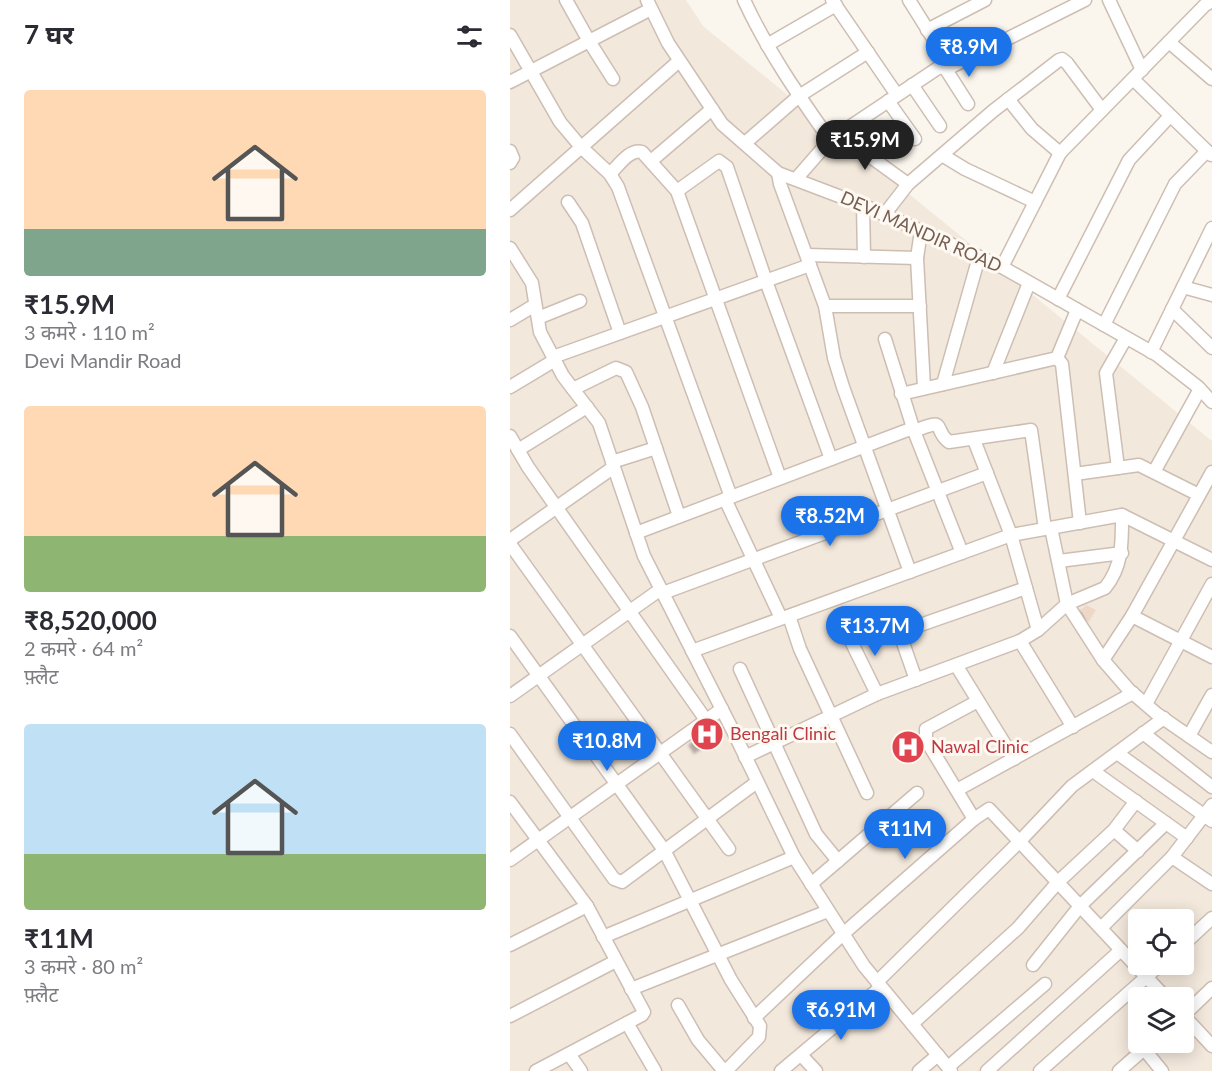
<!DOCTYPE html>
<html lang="hi">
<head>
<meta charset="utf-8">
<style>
	body { margin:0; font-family:Lato,"Noto Sans Devanagari",sans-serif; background:#f7f7f7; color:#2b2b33; height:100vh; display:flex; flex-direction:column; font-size:22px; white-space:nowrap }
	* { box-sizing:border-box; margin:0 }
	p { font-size:20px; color:#7c7c81 }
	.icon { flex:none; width:33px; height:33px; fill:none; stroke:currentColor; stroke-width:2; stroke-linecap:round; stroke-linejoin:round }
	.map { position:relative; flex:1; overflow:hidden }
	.sheet { display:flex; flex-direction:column; background:#fff; width:510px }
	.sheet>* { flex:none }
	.controls { position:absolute; left:618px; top:909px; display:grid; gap:12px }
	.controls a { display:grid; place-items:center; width:66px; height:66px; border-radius:6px; background:#fff; box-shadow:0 3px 15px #0003; font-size:30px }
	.price { position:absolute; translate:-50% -51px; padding:0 14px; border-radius:21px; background:#1a73e8; color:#fff; font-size:20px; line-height:39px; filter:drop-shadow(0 2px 3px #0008) }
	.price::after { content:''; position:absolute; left:50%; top:36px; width:18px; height:14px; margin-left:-9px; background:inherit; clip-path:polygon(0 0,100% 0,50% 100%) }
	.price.active { background:#222; color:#fff }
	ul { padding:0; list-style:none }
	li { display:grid; align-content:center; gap:12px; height:318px; padding:0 24px }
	li span { display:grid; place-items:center; height:186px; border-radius:6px; color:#555 }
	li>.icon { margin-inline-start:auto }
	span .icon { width:108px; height:108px; fill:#fffc; stroke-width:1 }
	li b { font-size:26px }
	h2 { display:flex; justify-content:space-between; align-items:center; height:72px; padding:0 24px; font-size:26px }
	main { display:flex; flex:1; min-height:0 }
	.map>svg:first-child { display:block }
	.residential { fill:#f3e8dc; fill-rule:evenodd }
	.building { fill:#efd7c7; filter:url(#shadow) }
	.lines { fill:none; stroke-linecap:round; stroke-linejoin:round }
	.street-casing { stroke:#cdbeb3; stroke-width:15 }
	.street { stroke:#fff; stroke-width:12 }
	.labels { text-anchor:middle; stroke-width:6; stroke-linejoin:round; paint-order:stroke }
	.street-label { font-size:18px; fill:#765e51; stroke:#fefaf3 }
	.health-label { font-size:18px; fill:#be3a42; stroke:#fefaf3; text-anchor:start }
</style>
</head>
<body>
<main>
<section class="sheet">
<h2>7 घर<svg class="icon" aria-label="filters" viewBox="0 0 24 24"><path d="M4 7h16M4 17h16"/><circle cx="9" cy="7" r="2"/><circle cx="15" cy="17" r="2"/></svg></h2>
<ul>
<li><span style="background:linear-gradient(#ffd9b3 75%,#7fa58c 0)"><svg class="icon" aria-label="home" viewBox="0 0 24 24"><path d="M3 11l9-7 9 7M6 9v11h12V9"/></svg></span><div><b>₹15.9M</b><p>3 कमरे · 110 m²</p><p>Devi Mandir Road</p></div></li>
<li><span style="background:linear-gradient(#ffd9b3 70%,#8fb573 0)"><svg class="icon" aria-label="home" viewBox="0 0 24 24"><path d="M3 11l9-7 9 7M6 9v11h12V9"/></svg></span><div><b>₹8,520,000</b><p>2 कमरे · 64 m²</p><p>फ़्लैट</p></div></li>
<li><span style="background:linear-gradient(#bfe0f5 70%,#8fb573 0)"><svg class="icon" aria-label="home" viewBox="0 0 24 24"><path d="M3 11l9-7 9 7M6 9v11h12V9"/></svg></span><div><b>₹11M</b><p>3 कमरे · 80 m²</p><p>फ़्लैट</p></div></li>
</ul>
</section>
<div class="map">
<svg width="702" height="1071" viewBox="0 0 702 1071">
	<defs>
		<filter id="shadow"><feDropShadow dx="-5" dy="5" stdDeviation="1.5" flood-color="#0004"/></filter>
	</defs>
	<rect width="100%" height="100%" fill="#fbf6ed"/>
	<path class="residential" d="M0,0H176L193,26L702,441V1071H0ZM628,920H674V964H628ZM628,998H674V1042H628Z"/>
	<g class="building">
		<polygon points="576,605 586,610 578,622 571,610"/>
		<polygon points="205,724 212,734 189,749 183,740"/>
	</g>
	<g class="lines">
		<g class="street-casing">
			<g id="street">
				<polyline points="56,0 79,41 103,79"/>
				<polyline points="137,0 158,43 212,124 268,173 355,206 492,267 647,355 688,387 702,402"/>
				<path d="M234,0C257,50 288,95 320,140"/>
				<polyline points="322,0 387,95"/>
				<polyline points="399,0 441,67"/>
				<polyline points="599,0 632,70"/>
				<polyline points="417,30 475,0"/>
				<polyline points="0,35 50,122 71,147 100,174 108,187 221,497"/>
				<polyline points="659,42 702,79"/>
				<polyline points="257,45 326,5"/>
				<polyline points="435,68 458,104"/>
				<polyline points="623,79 701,155"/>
				<polyline points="0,82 141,9"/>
				<polyline points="402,85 430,126"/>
				<polyline points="498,99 522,129 550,153"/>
				<polyline points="378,101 405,139"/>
				<polyline points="329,134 398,184"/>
				<polyline points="235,143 289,96 358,52"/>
				<polyline points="0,151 3,158 0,163"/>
				<polyline points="432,155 455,169 525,202"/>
				<polyline points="141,161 202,109"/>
				<polyline points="268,173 270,184 315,306 324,358 333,387 400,572"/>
				<path d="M100,174C108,166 120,148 132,152L167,191L270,478"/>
				<polyline points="286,179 320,140 428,68 441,67 575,0"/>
				<polyline points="167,191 209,161 217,167 256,281 321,459"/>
				<polyline points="58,202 72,223 110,333"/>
				<polyline points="353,205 354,257"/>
				<polyline points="0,210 169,61"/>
				<polyline points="374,215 398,184 483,111 549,60 552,59 557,63 592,110"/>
				<polyline points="411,231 407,258 414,388"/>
				<polyline points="0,248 22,283 30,332 53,376 89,423 134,556 223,731 284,857 354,966 441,1071"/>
				<polyline points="297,255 407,258"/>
				<polyline points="492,267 550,153 695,5 702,1"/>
				<polyline points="673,287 702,295"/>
				<polyline points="548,299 619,160 660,116"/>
				<polyline points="315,306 410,306"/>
				<polyline points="662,309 702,348"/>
				<polyline points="28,318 70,301"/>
				<polyline points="0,320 25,305"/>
				<polyline points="594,325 665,184 697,151"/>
				<polyline points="375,339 404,431 452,553"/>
				<polyline points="641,352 702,228"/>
				<polyline points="43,357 300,265"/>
				<polyline points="547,358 552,364 570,523"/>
				<polyline points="483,373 519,283"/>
				<polyline points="433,384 469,257"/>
				<polyline points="0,387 45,360"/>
				<polyline points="63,389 106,368 116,372 132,407 169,516"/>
				<polyline points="391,394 547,358 567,310"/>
				<path d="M404,431C440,417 421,428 439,442L521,430L535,529"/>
				<polyline points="0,436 18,467 196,720"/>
				<polyline points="464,440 501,535 528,630"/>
				<polyline points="8,450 77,407"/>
				<polyline points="102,462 146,448"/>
				<polyline points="608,468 596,373 616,338"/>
				<polyline points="644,472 690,389"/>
				<polyline points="565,474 629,465 689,495"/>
				<polyline points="215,499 271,618"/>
				<polyline points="541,528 557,604 593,660 619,690 647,714 702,752"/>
				<polyline points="126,533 403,428"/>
				<polyline points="0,540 104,467"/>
				<polyline points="0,544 219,849"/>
				<polyline points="549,561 612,553"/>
				<polyline points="153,593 477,473"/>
				<polyline points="279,616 290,649 357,793"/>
				<polyline points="622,616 702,657"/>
				<polyline points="337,633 367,694"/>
				<polyline points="0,636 154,850 221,980 250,1026 249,1037 216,1071"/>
				<polyline points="510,641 563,727"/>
				<polyline points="182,651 501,535 612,515 702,560"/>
				<polyline points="593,660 622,616 702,472"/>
				<polyline points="446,665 504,759"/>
				<polyline points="230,669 306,834 328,861"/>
				<polyline points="406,680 391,637 396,630 516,588"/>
				<polyline points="0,696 151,589"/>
				<polyline points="636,704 702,584"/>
				<polyline points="633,733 702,787"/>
				<polyline points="0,734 104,879 112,882 247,782"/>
				<polyline points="679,736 702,695"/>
				<polyline points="607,753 702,821"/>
				<path d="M235,757L367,694L510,641L528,630L557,604L595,588C613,566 612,542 612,515"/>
				<polyline points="583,771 677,838"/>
				<polyline points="447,790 623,693"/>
				<polyline points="0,802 77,906 134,1012 132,1015 26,1071"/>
				<polyline points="464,819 416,740 416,729 468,701"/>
				<polyline points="604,830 628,851"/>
				<polyline points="662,857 702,884"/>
				<polyline points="0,860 212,709"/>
				<polyline points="301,884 407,793"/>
				<polyline points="591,928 662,857 702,805"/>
				<polyline points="93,937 284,857"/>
				<polyline points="674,944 702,918"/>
				<polyline points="0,945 77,906"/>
				<polyline points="523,965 570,906 656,823"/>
				<polyline points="367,982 509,842 562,786 654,718"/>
				<polyline points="121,989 318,911"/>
				<polyline points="168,1005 188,1040 214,1071"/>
				<polyline points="674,1015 702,988"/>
				<polyline points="0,1016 106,961"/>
				<polyline points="674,1016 702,1046"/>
				<polyline points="244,1018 333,934 464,819 479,809 656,998"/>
				<polyline points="117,1023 145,1071"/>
				<polyline points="402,1024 508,928 548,882 604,830 626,801"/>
				<polyline points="634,1049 652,1071"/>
				<polyline points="59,1054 71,1071"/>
				<polyline points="291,1055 306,1071"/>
				<polyline points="438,1067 535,984"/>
				<polyline points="271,1071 371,987"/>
				<polyline points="409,1071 428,1055"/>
				<polyline points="477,1071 611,950"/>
				<polyline points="530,1071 651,964"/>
				<polyline points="609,1071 642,1042"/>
			</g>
		</g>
		<use href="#street" class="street"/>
	</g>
	<defs>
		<g id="hospital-disc" transform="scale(1.725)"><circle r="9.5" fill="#e0444e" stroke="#fefaf3"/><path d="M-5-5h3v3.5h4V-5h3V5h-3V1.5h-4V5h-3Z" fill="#fff"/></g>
	</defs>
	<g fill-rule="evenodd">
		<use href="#hospital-disc" x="197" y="734"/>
		<use href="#hospital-disc" x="398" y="747"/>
	</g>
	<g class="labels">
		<g class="street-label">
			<text transform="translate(411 232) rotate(24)" y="6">DEVI MANDIR ROAD</text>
		</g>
		<g class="health-label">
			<text x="220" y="740">Bengali Clinic</text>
			<text x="421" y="753">Nawal Clinic</text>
		</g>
	</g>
</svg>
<div class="controls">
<a><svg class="icon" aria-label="locate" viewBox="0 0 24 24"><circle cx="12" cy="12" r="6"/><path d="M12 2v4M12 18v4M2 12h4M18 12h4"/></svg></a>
<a><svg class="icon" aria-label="layers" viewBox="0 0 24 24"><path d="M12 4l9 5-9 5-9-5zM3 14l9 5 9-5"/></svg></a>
</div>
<b class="price" style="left:459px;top:78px">₹8.9M</b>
<b class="price active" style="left:355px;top:171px">₹15.9M</b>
<b class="price" style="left:320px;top:547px">₹8.52M</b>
<b class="price" style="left:365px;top:657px">₹13.7M</b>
<b class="price" style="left:97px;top:772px">₹10.8M</b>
<b class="price" style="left:395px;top:860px">₹11M</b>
<b class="price" style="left:331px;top:1041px">₹6.91M</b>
</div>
</main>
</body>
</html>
